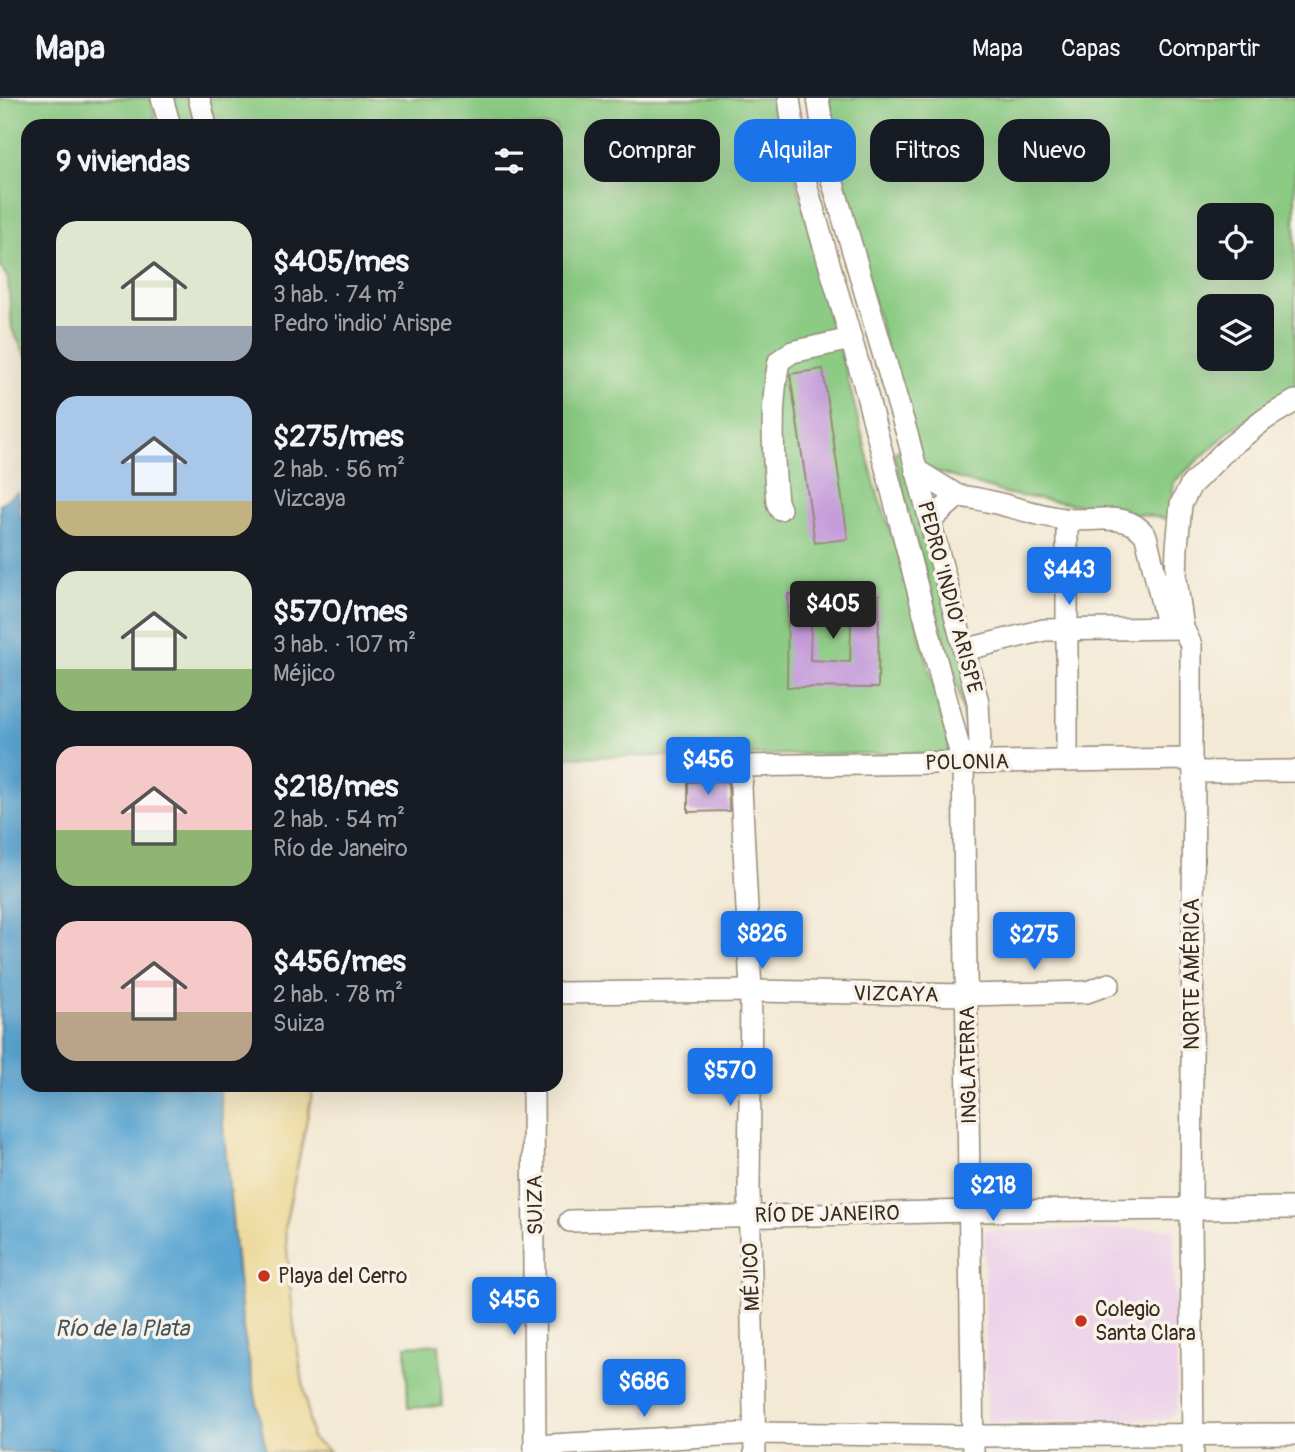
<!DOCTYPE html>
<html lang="es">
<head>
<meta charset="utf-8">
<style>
	body { margin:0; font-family:Pangolin,sans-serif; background:#242831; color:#f1f3f6; height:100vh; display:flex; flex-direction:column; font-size:26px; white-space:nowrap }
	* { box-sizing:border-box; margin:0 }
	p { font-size:23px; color:#9ea1a6 }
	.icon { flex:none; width:38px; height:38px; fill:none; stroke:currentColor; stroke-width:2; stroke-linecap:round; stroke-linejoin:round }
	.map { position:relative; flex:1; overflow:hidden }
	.side { position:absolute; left:21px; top:21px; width:542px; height:973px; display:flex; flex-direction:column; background:#171b24; border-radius:21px; box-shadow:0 7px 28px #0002 }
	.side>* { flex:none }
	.top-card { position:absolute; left:584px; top:21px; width:606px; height:63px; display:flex; gap:14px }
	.tools { position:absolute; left:1197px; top:105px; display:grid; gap:14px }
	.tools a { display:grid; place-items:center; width:77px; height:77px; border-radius:14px; background:#171b24; box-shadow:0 7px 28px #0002; font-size:35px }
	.price { position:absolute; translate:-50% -60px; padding:0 16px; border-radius:7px; background:#1a73e8; color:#fff; font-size:23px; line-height:46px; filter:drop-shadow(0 2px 4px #0008) }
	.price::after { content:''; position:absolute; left:50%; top:42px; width:21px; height:16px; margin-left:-10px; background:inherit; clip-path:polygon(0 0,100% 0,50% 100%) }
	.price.active { background:#222; color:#fff }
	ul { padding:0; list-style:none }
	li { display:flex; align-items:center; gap:21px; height:175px; padding:0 35px }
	li span { display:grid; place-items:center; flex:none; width:196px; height:140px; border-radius:21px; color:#555 }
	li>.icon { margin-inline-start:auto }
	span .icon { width:84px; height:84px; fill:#fffc; stroke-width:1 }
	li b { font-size:30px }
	h2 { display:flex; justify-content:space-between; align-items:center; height:84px; padding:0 35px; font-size:30px }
	.tag { padding:0 24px; border-radius:21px; background:#171b24; box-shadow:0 7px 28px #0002; font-size:24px; line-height:63px }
	.tag.active { background:#1a73e8; color:#fff }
	header { display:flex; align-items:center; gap:42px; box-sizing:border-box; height:98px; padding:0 35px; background:#171b24; border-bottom:2px solid #363941 }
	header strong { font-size:33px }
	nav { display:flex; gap:38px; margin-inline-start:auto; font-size:24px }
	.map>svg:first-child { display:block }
	.built { fill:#edd1e9 }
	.green { fill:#8bcb83; stroke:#637a50; stroke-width:2; fill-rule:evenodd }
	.sand { fill:#eeda9e; stroke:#94825e; stroke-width:2 }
	.water { fill:#5aa5d2; stroke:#4a6878; stroke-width:2 }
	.building { fill:#c49ada; fill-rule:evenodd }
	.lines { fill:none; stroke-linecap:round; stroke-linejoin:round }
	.minor-casing { stroke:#978a79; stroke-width:24 }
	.minor { stroke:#fff; stroke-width:21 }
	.poi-dot { fill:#c8321e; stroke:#f7f3e8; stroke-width:2.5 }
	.labels { text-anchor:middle; stroke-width:7; stroke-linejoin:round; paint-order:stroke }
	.street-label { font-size:21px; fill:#3b2a1e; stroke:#f7f3e8 }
	.poi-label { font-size:21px; fill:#3b2a1e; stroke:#f7f3e8; text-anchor:start }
	.water-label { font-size:23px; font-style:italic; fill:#46555d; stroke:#f7f3e8 }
</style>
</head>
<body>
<header>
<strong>Mapa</strong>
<nav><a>Mapa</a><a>Capas</a><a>Compartir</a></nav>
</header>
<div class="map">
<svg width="1295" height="1354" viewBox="0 0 1295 1354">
	<rect width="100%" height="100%" fill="#f7f3e8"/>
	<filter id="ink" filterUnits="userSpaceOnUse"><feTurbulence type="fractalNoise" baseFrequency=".0143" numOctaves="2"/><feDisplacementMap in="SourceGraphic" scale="14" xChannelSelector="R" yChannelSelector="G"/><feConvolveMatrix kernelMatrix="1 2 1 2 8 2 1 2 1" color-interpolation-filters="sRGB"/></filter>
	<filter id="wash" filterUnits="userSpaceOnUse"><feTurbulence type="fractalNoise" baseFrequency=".00686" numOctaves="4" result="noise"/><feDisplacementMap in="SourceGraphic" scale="28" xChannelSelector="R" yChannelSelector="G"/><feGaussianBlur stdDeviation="1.57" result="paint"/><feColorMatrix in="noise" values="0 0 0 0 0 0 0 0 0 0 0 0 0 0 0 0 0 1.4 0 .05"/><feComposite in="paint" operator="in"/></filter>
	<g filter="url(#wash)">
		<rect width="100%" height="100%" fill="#f3e9d4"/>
		<polygon class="built" points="1174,1130 1177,1313 1169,1321 987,1324 984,1133"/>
		<g class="green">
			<polygon points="0,0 151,0 157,28 28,28 28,262 12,231 8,180 0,168"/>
			<polygon points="173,0 191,0 196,28 180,28"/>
			<polygon points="207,0 787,0 797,84 876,391 902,466 949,648 948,655 557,659 556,28 213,28"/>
			<path d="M828,0H1295V291L1232,331L1174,384L1169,421L1008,396L918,368L847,105ZM1209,117H1262V170H1209ZM1209,208H1262V261H1209Z"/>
			<polygon points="900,351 903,352 968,588 969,635 966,631 956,582 910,421 894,355"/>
			<polygon points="439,1246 442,1308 408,1310 406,1248"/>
		</g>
		<polygon class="sand" points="219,987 314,987 285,1128 294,1229 312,1341 330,1354 266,1354 243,1231"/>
		<path class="water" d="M18,394C22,406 15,418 28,427V987H219L243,1231L266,1354H0V406Z"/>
		<g id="blocks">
			<g class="building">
				<polygon points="823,271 848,441 815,445 790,276"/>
				<path d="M788,496L879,497L878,590L787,589ZM811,524L851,526L850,564L810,562Z"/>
				<polygon points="728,683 729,713 688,714 688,684"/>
			</g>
		</g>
	</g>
	<g filter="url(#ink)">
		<use href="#blocks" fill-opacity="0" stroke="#978a79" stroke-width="2"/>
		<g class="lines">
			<g class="minor-casing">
				<g id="minor">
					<polyline points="162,0 170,28"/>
					<polyline points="199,0 206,28"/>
					<polyline points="789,0 795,43 808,93 863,282 963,665 973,1354"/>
					<polyline points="818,0 829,72 907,336 978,604 980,647 973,663"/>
					<polyline points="916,372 958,398 930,423"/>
					<path d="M958,398C994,401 1027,416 1064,421C1083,424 1104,418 1124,423C1133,425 1140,430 1146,438L1165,518L1171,530"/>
					<path d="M780,411L777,404C773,359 770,308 779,263L792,254L851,241"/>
					<polyline points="1067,422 1067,663"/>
					<polyline points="964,552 1044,532 1181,530"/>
					<polyline points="1194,674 1295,673"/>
					<polyline points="556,895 751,893 966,897 1087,894 1109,886"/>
					<polyline points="533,987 535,1354"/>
					<polyline points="570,1123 971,1113 1295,1110"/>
					<polyline points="535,1348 756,1335 973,1338 1295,1336"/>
					<polyline points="755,1354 749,1093 751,893 741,689 743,668 1191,661"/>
					<polyline points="1193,1354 1191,1112 1194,674 1191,661 1191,547 1183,530 1176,481 1177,449 1181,406 1191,387 1227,351 1265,321 1295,303"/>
				</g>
			</g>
			<use href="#minor" class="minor"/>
		</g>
	</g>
	<g class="poi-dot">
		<circle cx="264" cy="1178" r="7"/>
		<circle cx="1081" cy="1223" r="7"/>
	</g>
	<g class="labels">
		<g class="street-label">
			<text transform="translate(950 499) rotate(75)" y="7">PEDRO 'INDIO' ARISPE</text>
			<text transform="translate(967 664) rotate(-1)" y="7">POLONIA</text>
			<text transform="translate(1192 876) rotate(-90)" y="7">NORTE AMÉRICA</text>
			<text transform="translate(896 896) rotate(1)" y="7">VIZCAYA</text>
			<text transform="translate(968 967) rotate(-91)" y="7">INGLATERRA</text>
			<text transform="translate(535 1107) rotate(-91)" y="7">SUIZA</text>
			<text transform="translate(827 1116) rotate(-1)" y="7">RÍO DE JANEIRO</text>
			<text transform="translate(751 1179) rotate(-92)" y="7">MÉJICO</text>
		</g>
		<g class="poi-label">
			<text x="278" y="1185">Playa del Cerro</text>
			<text x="1095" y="1218">Colegio<tspan x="1095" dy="24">Santa Clara</tspan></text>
		</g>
		<g class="water-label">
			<text x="122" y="1238">Río de la Plata</text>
		</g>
	</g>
</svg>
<div class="tools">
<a><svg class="icon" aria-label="locate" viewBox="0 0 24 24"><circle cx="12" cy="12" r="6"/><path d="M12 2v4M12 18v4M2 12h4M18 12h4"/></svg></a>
<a><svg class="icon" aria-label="layers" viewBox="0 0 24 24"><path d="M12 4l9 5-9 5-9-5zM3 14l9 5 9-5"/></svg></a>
</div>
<b class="price" style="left:1069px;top:509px">$443</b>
<b class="price active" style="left:833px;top:543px">$405</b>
<b class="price" style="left:708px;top:699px">$456</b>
<b class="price" style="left:762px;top:873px">$826</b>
<b class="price" style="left:1034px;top:874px">$275</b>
<b class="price" style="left:730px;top:1010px">$570</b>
<b class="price" style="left:993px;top:1125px">$218</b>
<b class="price" style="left:514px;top:1239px">$456</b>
<b class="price" style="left:644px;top:1321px">$686</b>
<div class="top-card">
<a class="tag">Comprar</a>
<a class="tag active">Alquilar</a>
<a class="tag">Filtros</a>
<a class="tag">Nuevo</a>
</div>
<section class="side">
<h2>9 viviendas<svg class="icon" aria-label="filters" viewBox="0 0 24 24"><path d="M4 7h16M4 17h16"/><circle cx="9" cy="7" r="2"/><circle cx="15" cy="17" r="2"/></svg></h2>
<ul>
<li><span style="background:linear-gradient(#dfe7d0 75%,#9aa5b1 0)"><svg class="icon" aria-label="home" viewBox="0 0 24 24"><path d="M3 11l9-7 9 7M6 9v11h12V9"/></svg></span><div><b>$405/mes</b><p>3 hab. · 74 m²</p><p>Pedro 'indio' Arispe</p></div></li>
<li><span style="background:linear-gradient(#a9c7e8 75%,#c2b280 0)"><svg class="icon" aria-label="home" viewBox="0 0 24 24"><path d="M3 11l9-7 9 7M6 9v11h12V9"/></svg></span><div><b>$275/mes</b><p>2 hab. · 56 m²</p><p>Vizcaya</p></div></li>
<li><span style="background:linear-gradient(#dfe7d0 70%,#8fb573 0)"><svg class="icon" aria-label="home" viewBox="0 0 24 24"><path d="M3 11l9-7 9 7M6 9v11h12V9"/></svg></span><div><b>$570/mes</b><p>3 hab. · 107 m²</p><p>Méjico</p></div></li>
<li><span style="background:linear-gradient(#f6c9c9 60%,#8fb573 0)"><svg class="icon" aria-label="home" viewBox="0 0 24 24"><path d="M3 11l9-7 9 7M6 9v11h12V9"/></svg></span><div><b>$218/mes</b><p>2 hab. · 54 m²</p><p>Río de Janeiro</p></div></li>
<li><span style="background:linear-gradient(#f6c9c9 65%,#b9a48a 0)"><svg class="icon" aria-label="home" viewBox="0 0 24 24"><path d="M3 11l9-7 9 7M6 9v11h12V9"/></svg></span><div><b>$456/mes</b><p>2 hab. · 78 m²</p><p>Suiza</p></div></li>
</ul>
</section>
</div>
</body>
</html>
